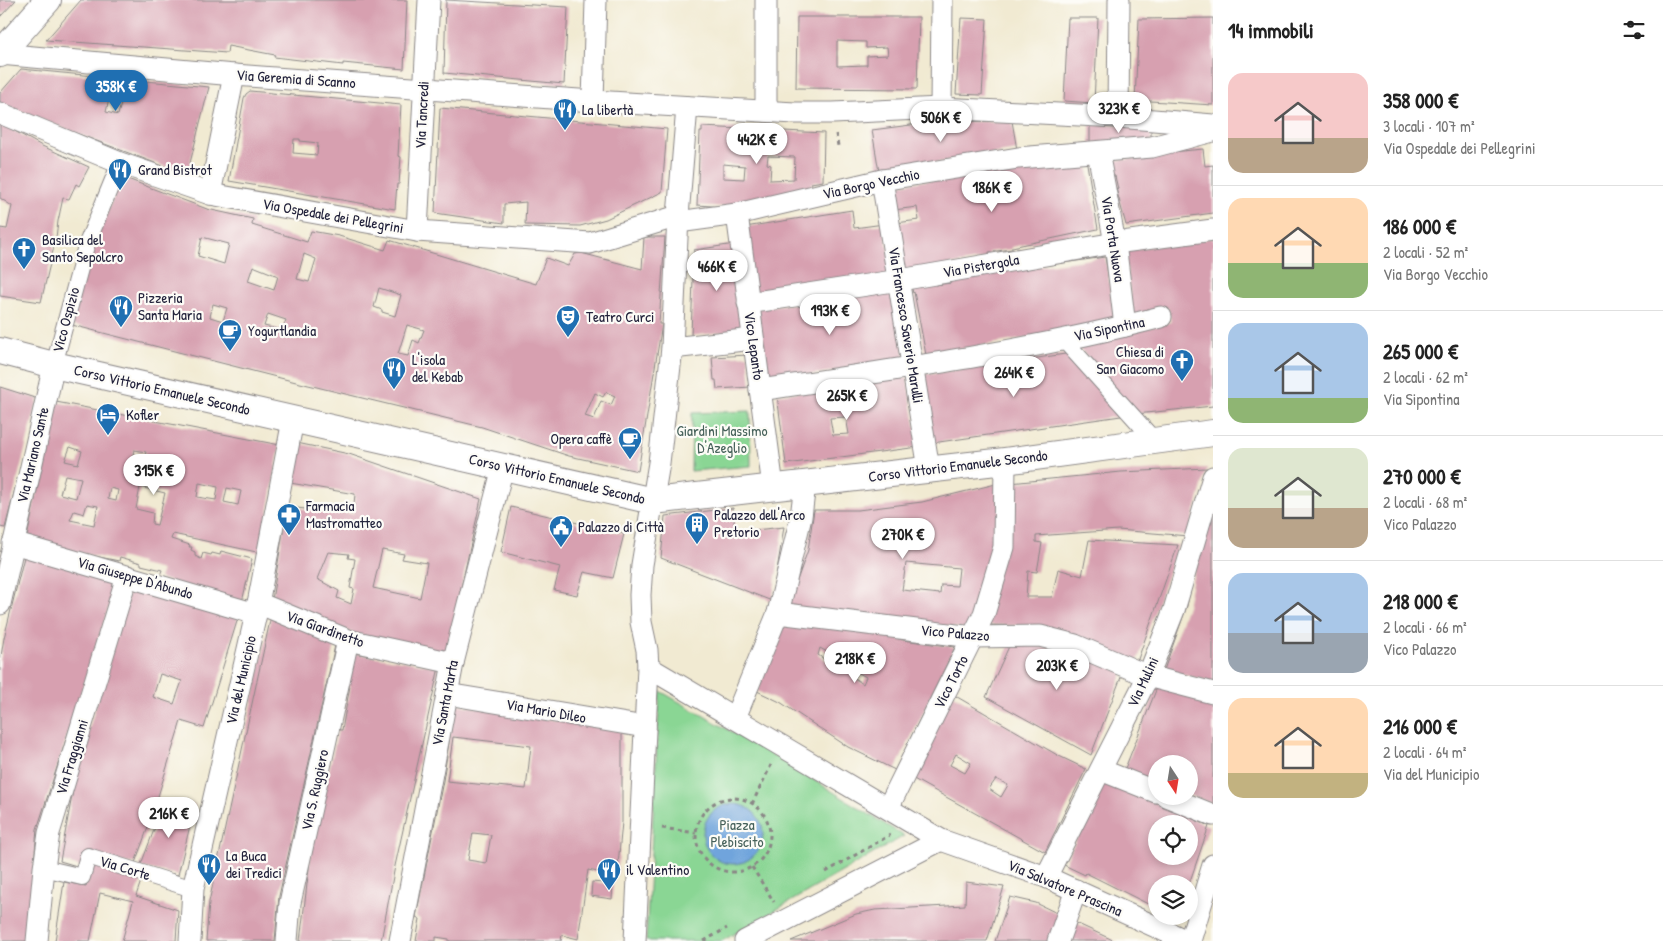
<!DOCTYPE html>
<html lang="it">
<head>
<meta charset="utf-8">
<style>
	body { margin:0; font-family:"Patrick Hand",sans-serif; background:#f6f6f6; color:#222; height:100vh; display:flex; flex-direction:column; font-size:19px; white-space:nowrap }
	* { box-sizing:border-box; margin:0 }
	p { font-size:16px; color:#767676 }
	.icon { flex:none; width:28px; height:28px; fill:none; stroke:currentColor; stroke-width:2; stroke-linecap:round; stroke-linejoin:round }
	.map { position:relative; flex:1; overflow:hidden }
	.side { display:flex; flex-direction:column; background:#fff; width:450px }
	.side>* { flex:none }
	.needle { width:32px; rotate:168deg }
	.controls { position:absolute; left:1148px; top:755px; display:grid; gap:10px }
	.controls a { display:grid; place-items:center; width:50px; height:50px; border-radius:50%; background:#fff; box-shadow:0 2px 8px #0003; font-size:25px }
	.price { position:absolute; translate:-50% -42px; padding:0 11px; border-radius:18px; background:#fff; color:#222; font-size:16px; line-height:32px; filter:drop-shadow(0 1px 2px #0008) }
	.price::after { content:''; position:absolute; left:50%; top:30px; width:15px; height:11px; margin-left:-8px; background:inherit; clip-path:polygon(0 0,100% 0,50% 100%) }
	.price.current { background:#1f6fb2; color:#fff }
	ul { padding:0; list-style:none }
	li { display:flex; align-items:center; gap:15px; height:125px; padding:0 15px }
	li+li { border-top:1px solid #e0e0e0 }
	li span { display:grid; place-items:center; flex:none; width:140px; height:100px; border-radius:15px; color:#555 }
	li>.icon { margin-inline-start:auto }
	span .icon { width:60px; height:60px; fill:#fffc; stroke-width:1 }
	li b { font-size:21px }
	h2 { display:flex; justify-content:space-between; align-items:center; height:60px; padding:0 15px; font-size:21px }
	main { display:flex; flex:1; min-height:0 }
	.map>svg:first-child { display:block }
	.green { fill:#8ad694; stroke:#567c68 }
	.water { fill:#6fa4dc; stroke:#48638c }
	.building { fill:#d7a0b0; fill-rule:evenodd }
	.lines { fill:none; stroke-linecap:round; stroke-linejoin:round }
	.pedestrian-casing { stroke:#8a8686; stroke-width:18 }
	.minor-casing { stroke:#8a8686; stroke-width:23 }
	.tertiary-casing { stroke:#8a8686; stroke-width:28 }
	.path { stroke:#8a8686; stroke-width:3; stroke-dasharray:4 4; stroke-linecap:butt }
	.pedestrian { stroke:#fff; stroke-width:16 }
	.minor { stroke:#fff; stroke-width:21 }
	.tertiary { stroke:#fff; stroke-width:26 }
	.labels { text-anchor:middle; stroke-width:4.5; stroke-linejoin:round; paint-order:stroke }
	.street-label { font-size:15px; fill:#22223b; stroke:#fdfcf7 }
	.poi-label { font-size:15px; fill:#22223b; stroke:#fdfcf7; text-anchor:start }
	.park-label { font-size:15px; fill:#46615a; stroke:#fdfcf7 }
</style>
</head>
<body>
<main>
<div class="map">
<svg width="1213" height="941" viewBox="0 0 1213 941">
	<rect width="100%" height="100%" fill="#fdfcf7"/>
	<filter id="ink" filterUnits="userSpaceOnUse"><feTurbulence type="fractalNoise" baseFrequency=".02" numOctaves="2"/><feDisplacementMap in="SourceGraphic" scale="10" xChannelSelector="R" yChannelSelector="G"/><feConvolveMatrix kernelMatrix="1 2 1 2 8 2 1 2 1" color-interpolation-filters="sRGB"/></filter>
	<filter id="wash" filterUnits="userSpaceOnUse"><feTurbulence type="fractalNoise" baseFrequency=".0096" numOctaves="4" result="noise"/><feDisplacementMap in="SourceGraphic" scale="20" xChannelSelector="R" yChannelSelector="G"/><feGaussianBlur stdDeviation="1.12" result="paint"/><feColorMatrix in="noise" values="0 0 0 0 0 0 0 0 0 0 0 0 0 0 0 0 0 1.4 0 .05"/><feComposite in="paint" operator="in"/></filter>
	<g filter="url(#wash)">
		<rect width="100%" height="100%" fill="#f1ead2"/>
		<g class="green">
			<polygon points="750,411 751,466 691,471 692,413"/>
			<polygon points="660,691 785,762 904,836 722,941 646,941"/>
		</g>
		<circle class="water" cx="733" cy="834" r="30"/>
		<g id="blocks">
			<g class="building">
				<polygon points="0,0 16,0 0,17"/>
				<polygon points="81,0 407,0 404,69 343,63 343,65 274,57 275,55 228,46 227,53 46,40"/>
				<polygon points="446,0 568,7 564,84 444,73"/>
				<path d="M797,17H919L917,89L796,88ZM837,41L866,42V48L887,47L888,55L867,56V65L837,66Z"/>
				<polygon points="961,18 987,19 982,95 956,94"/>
				<polygon points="1068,18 1098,18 1094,103 1064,101"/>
				<polygon points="1213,18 1213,105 1135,100 1139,19"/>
				<path d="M21,69L209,87L187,175L81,135L0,104V93ZM109,99L122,100L118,115L106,112Z"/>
				<path d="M250,91L401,105L398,156L401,157L399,184H397L395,209L229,181L244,98L246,94ZM294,139H300V141L318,143L317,155L293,153Z"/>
				<polygon points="440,108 667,129 662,192 606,219 580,226 525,225 526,202 504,204 504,223 435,213"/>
				<polygon points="1012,121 1017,150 879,172 872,130 934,122"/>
				<polygon points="0,123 42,146 89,167 79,186 76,184 69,199 63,198 58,221 56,238 41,302 0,296 0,228 7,229 12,206 0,198"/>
				<polygon points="1090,124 1151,127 1151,142 1090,144"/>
				<path d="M702,127L824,133L823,181L811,183L812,192L725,207L697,205L700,132H702ZM768,156L795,157L794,179L770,180L771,165L767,164ZM723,164L745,166L744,179L723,178Z"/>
				<polygon points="1203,149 1205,166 1213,165 1213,213 1126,225 1116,188 1118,189 1115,176 1113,176 1109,161 1142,158 1142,155"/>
				<polygon points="1086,158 1098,229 1012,247 1012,249 989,252 990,258 904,273 896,223 919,220 917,207 894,210 890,186"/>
				<path d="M122,177L207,209L253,219L252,225L307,242L311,231L339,236L385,250L389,240L536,284L546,258L568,266L575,254L581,253L642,269L644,237H665L659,324H662L638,471L569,456L482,427L296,382L68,324L92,248ZM202,237L229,244L224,264L198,256ZM304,254L316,259L309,282L297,279ZM253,266L278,276L274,290L248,281ZM379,288L401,295L395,316L382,312V310L374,307ZM213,304L227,308L223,321L210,317ZM268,314L286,320L282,330L264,326ZM407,325L424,330L419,343L413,340L408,356L398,354ZM606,392L615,396L611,405L601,401L594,419L585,416L595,393L603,397Z"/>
				<polygon points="852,210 854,228 884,224 892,275 754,298 745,227"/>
				<polygon points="1213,238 1213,406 1136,414 1077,345 1171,322 1168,308 1133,315 1124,250"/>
				<polygon points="735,244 746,329 691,336 694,250"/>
				<polygon points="1105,257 1116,323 926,355 914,292 913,293 911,285 934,281 935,285 951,283 950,279"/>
				<polygon points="894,289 906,361 765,381 754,308 810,302 811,305 837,302 836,298"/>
				<polygon points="1072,353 1128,415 932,443 921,375"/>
				<polygon points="748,355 751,387 717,389 716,380 714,380 712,357"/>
				<path d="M907,377L919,447L786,464L777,395ZM846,417L849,434L833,435L830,418Z"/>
				<polygon points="0,387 38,399 5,528 0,527"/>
				<path d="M56,402L280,445L261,553L173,534L171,539L190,545L189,547H192L191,550L195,552V556L201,559L203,553L211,555L212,553L220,555L221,551L252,559L242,602L159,578L162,570L141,565V563L120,557L119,561L26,542ZM70,447L82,451L78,464L65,461ZM134,450L146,452L141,471L130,468ZM65,475L81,478L76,498L60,494ZM199,483L218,487L216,500L197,497ZM140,487L165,493L157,525L152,524L153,513L136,509ZM110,488L118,490L116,501L108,499ZM227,488L241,491L238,505L224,502ZM87,504L98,506L94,525L70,520L74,511L84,514Z"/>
				<path d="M297,443L349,454L481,499L446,654L360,636L272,600L287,507L353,514L355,494L290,483ZM382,550L404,554L402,559L427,563L420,598L373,588ZM328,552L349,554L348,558L355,559L350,588L354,589L351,604L337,598L339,591L317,579Z"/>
				<polygon points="1207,468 1188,536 1118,530 1036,536 1036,542 1042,543 1037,572 1028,571 1026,597 1052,597 1058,569 1082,576 1089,540 1178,545 1137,662 1043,626 986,625 1010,483 1121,472"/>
				<path d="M1000,483L1001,537L969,629L787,608L808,550L814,510H858L922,502ZM906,563L959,568L957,586L941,585L940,594L902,590Z"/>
				<polygon points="511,507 624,534 613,578 584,572 577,595 554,590 560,567 501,552"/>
				<polygon points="733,508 735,532 784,527 772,601 661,558 665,516"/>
				<polygon points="1206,514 1213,515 1213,682 1164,670 1187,606"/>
				<polygon points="25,553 117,582 37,829 27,941 0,941 0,662 4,638"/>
				<path d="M131,585L238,618L204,728L181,721L152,816L135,863L80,867L60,861L76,774ZM160,674L182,681L174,704L153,697Z"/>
				<polygon points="271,616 336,641 279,896 275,941 206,941 209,902"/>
				<path d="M783,619L874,633L903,640L955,647L895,770L848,747L780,702L757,691ZM820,648L836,657L833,665L818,655ZM857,672L866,677L863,684L854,678Z"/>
				<polygon points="1011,642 1074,651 1123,672 1091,755 986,697"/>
				<polygon points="353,653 439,667 395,866 381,941 300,941 311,852 338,730 342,730 350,686 346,685"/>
				<polygon points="1158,685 1213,699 1213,804 1189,795 1189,764 1156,764 1156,783 1124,771"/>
				<path d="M952,694L1059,756L1086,769L1045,852L910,777ZM956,754L971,763L965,773L950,765ZM996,779L1008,785L1001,797L989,789Z"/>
				<path d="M455,704L622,731V822L617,876L588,870L578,939L562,935L561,941H449V939L436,937V941H416L420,919L416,917L443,781ZM453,737L531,746L526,789L447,781ZM473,833L491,835L486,863L468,860Z"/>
				<path d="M1104,780L1209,826L1189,884H1156V906L1149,903L1148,904L1086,873L1085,875L1064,865ZM1156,824H1189V856H1156Z"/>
				<polygon points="172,800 195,805 178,875 140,867 160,814 167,817"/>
				<polygon points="91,865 142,878 136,896 178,910 176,941 122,941 133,901 100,893 90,941 55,941 64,882 86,886"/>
				<polygon points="592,882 613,884 612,899 591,896"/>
				<polygon points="966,882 1004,887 987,941 791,941 856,914 875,910 965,905"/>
				<polygon points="1010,897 1036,903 1061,915 1051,941 995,941"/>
				<polygon points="1076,923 1115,941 1069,941"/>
			</g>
		</g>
	</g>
	<g filter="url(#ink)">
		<use href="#blocks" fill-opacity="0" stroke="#8a8686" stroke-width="1"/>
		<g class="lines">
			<g class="pedestrian-casing">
				<g id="pedestrian">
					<polyline points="1063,339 1155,441"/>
					<polyline points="54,365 86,246 120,163"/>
					<polyline points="44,868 82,877 88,856 193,889"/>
				</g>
			</g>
			<g class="minor-casing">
				<g id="minor">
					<polyline points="766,0 766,111"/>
					<polyline points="0,54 234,75 593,101 795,113 833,113 941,108 1118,117 1213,125"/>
					<polyline points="593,101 596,0"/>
					<polyline points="941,108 942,0"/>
					<polyline points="0,113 120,163 210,194 417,231 590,243 678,216"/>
					<polyline points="1118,117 1119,0"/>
					<polyline points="1098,152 1115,243 1125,326"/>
					<polyline points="882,180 929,469"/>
					<polyline points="210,194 234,75"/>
					<polyline points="737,214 773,487"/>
					<polyline points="678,222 737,214 882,180 1018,158 1152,147 1213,131"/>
					<polyline points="417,231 429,0"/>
					<polyline points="748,303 900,280 1115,243 1213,230"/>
					<polyline points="672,348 753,339"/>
					<path d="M760,390C894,370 1030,351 1161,317"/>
					<polyline points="13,543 256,614"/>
					<polyline points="258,603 348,640 453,663"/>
					<polyline points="0,604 54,365"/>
					<polyline points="778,613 973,637 1040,636 1075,645 1148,676 1213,693"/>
					<polyline points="648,667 647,650 641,622 640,595 642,565 659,463 672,348 678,216 687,107"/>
					<polyline points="447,694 645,727"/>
					<polyline points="735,718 778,613 801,517 805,484"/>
					<polyline points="1101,770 1156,792"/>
					<polyline points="1166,796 1213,815"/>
					<polyline points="888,808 984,614 1004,547 1005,461"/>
					<polyline points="941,840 1046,877 1187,941"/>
					<polyline points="1046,877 1148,676 1174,610 1213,477"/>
					<polyline points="37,941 44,868 49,833 127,576"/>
					<polyline points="190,941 193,889 256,614 293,420"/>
					<polyline points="287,941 290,903 348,640"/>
					<polyline points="400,941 453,663 503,467"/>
					<polyline points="635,941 648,667 941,840 745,941"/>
					<polyline points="1058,941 1076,890"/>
					<polyline points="1190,941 1213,865"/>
				</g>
			</g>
			<g class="tertiary-casing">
				<g id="tertiary">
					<polyline points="0,54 48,0"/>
					<polyline points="0,351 54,365 653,501 1005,461 1213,433"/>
				</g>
			</g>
			<g class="path">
				<polyline points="836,134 838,146"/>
				<circle cx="733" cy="835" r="37"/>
				<polyline points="752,804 771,765"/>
				<polyline points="662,828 696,833"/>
				<polyline points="752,867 774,902"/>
				<polyline points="826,872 890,835"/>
				<polyline points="704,941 727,928"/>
			</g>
			<use href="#pedestrian" class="pedestrian"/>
			<use href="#minor" class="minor"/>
			<use href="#tertiary" class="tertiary"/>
		</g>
	</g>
	<defs>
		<g id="restaurant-pin" transform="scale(1.25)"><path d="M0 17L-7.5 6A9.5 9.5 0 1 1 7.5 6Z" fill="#1f6fb2" stroke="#fdfcf7"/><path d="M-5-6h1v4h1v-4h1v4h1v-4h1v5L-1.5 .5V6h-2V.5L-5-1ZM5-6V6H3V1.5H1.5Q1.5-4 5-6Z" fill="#fff"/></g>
		<g id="church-pin" transform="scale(1.25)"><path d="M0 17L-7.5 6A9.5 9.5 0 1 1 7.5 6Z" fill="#1f6fb2" stroke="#fdfcf7"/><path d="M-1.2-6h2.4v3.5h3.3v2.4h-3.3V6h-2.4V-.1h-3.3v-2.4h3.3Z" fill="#fff"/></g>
		<g id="theatre-pin" transform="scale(1.25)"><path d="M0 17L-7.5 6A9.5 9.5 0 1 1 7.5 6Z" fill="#1f6fb2" stroke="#fdfcf7"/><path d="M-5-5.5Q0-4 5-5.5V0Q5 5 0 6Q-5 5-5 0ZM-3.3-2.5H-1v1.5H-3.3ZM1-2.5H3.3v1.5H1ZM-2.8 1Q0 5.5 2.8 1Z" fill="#fff"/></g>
		<g id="cafe-pin" transform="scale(1.25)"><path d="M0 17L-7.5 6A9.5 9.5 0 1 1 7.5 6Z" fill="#1f6fb2" stroke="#fdfcf7"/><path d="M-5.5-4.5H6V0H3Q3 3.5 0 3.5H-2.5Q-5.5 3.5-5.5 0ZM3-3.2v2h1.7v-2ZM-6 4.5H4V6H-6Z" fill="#fff"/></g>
		<g id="hotel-pin" transform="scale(1.25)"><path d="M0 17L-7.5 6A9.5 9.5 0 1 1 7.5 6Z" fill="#1f6fb2" stroke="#fdfcf7"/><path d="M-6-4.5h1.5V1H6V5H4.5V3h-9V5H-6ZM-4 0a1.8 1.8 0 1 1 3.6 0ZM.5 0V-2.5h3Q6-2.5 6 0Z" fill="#fff"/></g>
		<g id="pharmacy-pin" transform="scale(1.25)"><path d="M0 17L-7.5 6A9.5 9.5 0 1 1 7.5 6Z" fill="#1f6fb2" stroke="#fdfcf7"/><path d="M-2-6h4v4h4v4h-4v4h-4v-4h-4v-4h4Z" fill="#fff"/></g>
		<g id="building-pin" transform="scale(1.25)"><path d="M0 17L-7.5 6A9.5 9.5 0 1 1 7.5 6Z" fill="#1f6fb2" stroke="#fdfcf7"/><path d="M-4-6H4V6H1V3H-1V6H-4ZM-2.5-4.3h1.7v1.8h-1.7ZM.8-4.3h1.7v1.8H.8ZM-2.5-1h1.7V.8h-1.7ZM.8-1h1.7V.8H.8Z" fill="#fff"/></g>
		<g id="civic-pin" transform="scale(1.25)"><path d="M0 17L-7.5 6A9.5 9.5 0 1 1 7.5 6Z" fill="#1f6fb2" stroke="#fdfcf7"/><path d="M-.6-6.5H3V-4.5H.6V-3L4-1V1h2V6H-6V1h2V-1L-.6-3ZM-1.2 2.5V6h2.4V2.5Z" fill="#fff"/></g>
	</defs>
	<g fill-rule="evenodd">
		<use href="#restaurant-pin" x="565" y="110"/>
		<use href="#restaurant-pin" x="120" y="170"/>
		<use href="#church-pin" x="24" y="249"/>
		<use href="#restaurant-pin" x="121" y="307"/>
		<use href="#theatre-pin" x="568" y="317"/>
		<use href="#cafe-pin" x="230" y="331"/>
		<use href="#church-pin" x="1182" y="361"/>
		<use href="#restaurant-pin" x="394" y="369"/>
		<use href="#hotel-pin" x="108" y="415"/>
		<use href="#cafe-pin" x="630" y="439"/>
		<use href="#pharmacy-pin" x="289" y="515"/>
		<use href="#building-pin" x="697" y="524"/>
		<use href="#civic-pin" x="561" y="527"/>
		<use href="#restaurant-pin" x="209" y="865"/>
		<use href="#restaurant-pin" x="609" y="870"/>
	</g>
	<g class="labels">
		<g class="street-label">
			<text transform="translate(296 79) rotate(4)" y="5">Via Geremia di Scanno</text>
			<text transform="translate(422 115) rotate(-87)" y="5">Via Tancredi</text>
			<text transform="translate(871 184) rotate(-12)" y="5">Via Borgo Vecchio</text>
			<text transform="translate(333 216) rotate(10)" y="5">Via Ospedale dei Pellegrini</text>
			<text transform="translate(1113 239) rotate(81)" y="5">Via Porta Nuova</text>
			<text transform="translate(981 266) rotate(-10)" y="5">Via Pistergola</text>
			<text transform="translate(66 320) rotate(-75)" y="5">Vico Ospizio</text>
			<text transform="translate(906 325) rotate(81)" y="5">Via Francesco Saverio Marulli</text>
			<text transform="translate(1109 329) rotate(-12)" y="5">Via Sipontina</text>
			<text transform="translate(754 346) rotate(82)" y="5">Vico Lepanto</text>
			<text transform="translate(162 390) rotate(13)" y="5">Corso Vittorio Emanuele Secondo</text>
			<text transform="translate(33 455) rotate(-77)" y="5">Via Mariano Sante</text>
			<text transform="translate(958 466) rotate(-7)" y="5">Corso Vittorio Emanuele Secondo</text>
			<text transform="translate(557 479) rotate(13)" y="5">Corso Vittorio Emanuele Secondo</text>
			<text transform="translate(135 578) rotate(16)" y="5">Via Giuseppe D'Abundo</text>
			<text transform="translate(325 629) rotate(20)" y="5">Via Giardinetto</text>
			<text transform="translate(955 633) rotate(5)" y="5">Vico Palazzo</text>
			<text transform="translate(241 680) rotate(-77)" y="5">Via del Municipio</text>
			<text transform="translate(951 682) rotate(-63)" y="5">Vico Torto</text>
			<text transform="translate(1143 682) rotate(-65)" y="5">Via Mulini</text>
			<text transform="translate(445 703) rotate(-79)" y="5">Via Santa Marta</text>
			<text transform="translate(546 711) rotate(10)" y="5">Via Mario Dileo</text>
			<text transform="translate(72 757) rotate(-73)" y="5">Via Fraggianni</text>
			<text transform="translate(315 790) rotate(-78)" y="5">Via S. Ruggiero</text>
			<text transform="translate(125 868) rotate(17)" y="5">Via Corte</text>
			<text transform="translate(1065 888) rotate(23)" y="5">Via Salvatore Prascina</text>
		</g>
		<g class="poi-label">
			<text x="582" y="115">La libertà</text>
			<text x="138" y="175">Grand Bistrot</text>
			<text x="42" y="245">Basilica del<tspan x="42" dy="17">Santo Sepolcro</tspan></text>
			<text x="138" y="303">Pizzeria<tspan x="138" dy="17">Santa Maria</tspan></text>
			<text x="586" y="322">Teatro Curci</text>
			<text x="248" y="336">Yogurtlandia</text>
			<text x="1164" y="357" text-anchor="end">Chiesa di<tspan x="1164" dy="17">San Giacomo</tspan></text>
			<text x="412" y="365">L'isola<tspan x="412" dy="17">del Kebab</tspan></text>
			<text x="126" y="420">Kofler</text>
			<text x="612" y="444" text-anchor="end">Opera caffè</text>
			<text x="306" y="511">Farmacia<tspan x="306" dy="17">Mastromatteo</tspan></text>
			<text x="714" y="520">Palazzo dell'Arco<tspan x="714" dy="17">Pretorio</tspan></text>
			<text x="578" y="532">Palazzo di Città</text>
			<text x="226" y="861">La Buca<tspan x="226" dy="17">dei Tredici</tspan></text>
			<text x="626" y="875">il Valentino</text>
		</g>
		<g class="park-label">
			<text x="722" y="436">Giardini Massimo<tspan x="722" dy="17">D'Azeglio</tspan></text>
			<text x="737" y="830">Piazza<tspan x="737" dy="17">Plebiscito</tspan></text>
		</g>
	</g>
</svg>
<div class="controls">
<a><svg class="needle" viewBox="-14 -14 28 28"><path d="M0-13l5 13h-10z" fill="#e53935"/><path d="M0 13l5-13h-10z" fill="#767676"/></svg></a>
<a><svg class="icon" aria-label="locate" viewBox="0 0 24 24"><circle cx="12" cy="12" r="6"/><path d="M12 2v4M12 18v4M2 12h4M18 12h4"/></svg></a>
<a><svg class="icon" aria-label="layers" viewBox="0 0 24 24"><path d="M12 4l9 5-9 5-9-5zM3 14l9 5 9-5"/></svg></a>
</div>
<b class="price current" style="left:116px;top:112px">358K €</b>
<b class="price" style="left:1119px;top:134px">323K €</b>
<b class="price" style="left:941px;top:143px">506K €</b>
<b class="price" style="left:757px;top:165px">442K €</b>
<b class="price" style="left:992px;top:213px">186K €</b>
<b class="price" style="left:717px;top:292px">466K €</b>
<b class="price" style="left:830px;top:336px">193K €</b>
<b class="price" style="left:1014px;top:398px">264K €</b>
<b class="price" style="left:847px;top:421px">265K €</b>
<b class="price" style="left:154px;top:496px">315K €</b>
<b class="price" style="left:903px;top:560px">270K €</b>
<b class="price" style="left:855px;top:684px">218K €</b>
<b class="price" style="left:1057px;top:691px">203K €</b>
<b class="price" style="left:169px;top:839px">216K €</b>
</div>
<section class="side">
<h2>14 immobili<svg class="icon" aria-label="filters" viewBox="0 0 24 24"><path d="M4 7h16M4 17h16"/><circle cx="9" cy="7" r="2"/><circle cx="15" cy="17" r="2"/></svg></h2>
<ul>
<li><span style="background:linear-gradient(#f6c9c9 65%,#b9a48a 0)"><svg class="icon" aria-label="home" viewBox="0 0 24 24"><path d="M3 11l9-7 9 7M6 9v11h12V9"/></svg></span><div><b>358 000 €</b><p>3 locali · 107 m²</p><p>Via Ospedale dei Pellegrini</p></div></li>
<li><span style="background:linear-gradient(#ffd9b3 65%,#8fb573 0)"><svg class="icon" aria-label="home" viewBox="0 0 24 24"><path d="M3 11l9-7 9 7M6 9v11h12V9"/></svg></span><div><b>186 000 €</b><p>2 locali · 52 m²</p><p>Via Borgo Vecchio</p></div></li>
<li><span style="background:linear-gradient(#a9c7e8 75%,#8fb573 0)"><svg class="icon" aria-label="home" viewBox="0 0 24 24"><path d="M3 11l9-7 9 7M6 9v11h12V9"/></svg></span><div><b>265 000 €</b><p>2 locali · 62 m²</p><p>Via Sipontina</p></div></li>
<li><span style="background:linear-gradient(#dfe7d0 60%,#b9a48a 0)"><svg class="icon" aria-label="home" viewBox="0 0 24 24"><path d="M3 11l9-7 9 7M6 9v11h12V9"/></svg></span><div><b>270 000 €</b><p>2 locali · 68 m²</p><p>Vico Palazzo</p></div></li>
<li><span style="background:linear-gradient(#a9c7e8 60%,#9aa5b1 0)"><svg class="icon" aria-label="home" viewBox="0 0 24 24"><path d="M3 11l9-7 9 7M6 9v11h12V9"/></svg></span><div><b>218 000 €</b><p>2 locali · 66 m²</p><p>Vico Palazzo</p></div></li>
<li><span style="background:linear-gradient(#ffd9b3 75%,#c2b280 0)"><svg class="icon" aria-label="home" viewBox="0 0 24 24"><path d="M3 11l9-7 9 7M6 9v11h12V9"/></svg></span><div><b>216 000 €</b><p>2 locali · 64 m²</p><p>Via del Municipio</p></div></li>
</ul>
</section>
</main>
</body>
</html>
